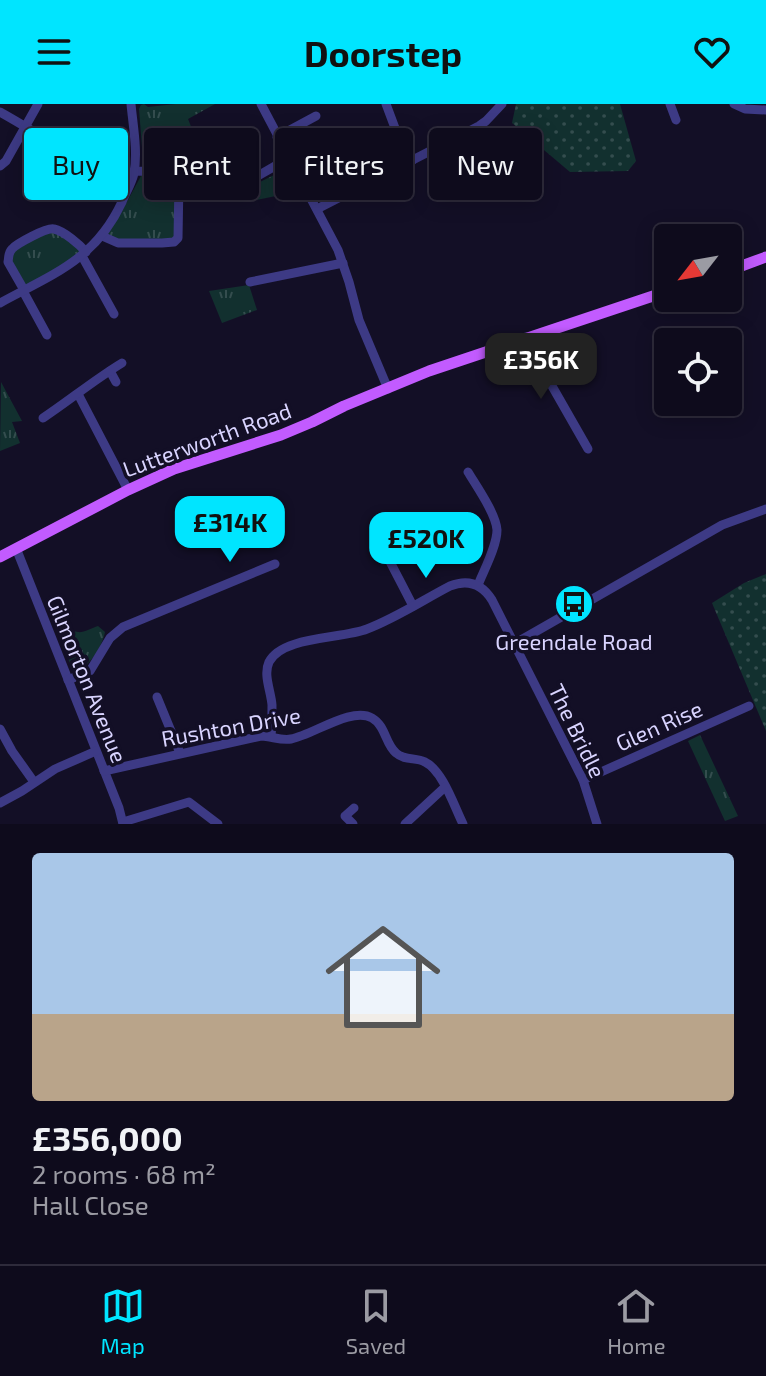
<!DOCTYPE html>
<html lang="en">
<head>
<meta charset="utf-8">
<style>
	body { margin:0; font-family:"Exo 2",sans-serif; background:#171425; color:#f1f3f6; height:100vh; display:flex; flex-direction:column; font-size:30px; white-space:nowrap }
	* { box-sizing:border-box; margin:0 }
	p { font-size:26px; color:#9b9ba3 }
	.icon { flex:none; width:44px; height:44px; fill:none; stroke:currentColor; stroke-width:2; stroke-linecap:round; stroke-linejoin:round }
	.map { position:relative; height:720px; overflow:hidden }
	.panel { display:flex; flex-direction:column; background:#0e0b1c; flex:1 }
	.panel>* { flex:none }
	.banner { position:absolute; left:24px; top:24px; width:718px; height:72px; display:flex; gap:16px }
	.needle { width:52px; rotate:239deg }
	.tools { position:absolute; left:654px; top:120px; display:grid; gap:16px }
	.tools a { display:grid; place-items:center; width:88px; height:88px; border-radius:8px; background:#0e0b1c; box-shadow:0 4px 20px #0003,0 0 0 2px #2e2b3b; font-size:40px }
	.price { position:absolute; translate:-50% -68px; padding:0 18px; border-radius:16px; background:#00e5ff; color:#111; font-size:26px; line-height:52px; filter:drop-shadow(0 2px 4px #0008) }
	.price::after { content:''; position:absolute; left:50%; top:48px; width:24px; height:18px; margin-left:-12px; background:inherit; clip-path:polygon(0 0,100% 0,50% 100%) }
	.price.active { background:#222; color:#fff }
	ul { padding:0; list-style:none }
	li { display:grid; align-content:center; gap:16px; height:424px; padding:0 32px }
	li+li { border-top:2px solid #2e2b3b }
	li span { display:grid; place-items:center; height:248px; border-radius:8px; color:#555 }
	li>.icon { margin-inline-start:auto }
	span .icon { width:144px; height:144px; fill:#fffc; stroke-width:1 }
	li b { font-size:34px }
	.pill { padding:0 28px; border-radius:8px; background:#0e0b1c; box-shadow:0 4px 20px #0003,0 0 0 2px #2e2b3b; font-size:28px; line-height:72px }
	.pill.active { background:#00e5ff; color:#111 }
	header { display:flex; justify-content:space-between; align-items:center; height:104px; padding:0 32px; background:#00e5ff; color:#111; font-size:36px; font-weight:700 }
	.dock { display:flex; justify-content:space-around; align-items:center; height:112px; border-top:2px solid #2e2b3b; background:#0e0b1c; font-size:22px; color:#9b9ba3 }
	.dock a { display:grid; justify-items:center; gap:4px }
	.dock .active { color:#00e5ff }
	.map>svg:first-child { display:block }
	.grass { fill:url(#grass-tufts) }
	.park { fill:url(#park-dots) }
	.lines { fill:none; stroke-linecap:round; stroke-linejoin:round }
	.minor { stroke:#3d3a85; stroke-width:9 }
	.major { stroke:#c25bff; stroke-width:11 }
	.labels { text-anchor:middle; stroke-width:7; stroke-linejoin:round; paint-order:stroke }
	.street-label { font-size:22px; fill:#d9d4ff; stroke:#130f26 }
	.poi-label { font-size:22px; fill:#d9d4ff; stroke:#130f26 }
</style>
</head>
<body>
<header><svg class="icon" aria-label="menu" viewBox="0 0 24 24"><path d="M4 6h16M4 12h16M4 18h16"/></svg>Doorstep<svg class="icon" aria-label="heart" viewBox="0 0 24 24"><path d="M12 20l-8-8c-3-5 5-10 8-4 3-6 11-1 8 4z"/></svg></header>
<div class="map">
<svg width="766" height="720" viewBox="0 0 766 720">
	<defs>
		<pattern id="grass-tufts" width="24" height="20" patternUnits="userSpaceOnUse" patternTransform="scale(2)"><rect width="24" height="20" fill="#12302f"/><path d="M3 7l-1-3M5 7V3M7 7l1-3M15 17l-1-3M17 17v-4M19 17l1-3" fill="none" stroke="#344d4e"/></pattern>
		<pattern id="park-dots" width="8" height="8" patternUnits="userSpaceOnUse" patternTransform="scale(2)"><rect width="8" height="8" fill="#12302f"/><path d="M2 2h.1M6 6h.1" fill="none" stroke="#344d4e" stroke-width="1.8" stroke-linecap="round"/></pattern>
	</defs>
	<rect width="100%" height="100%" fill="#130f26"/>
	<g class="grass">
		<polygon points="144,0 148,3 176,0 215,0 188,15 196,35 181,38 181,65 149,64 143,56 139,5 141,1"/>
		<polygon points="295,27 328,93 319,97 316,96 285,36 287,32"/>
		<polygon points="280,68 292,71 300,87 251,97 248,84"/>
		<polygon points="144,70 176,72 178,134 130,139 102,132 123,105 141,72"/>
		<polygon points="54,125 86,148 24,186 9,151 11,146"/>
		<polygon points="249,181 257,206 222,219 209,187"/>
		<polygon points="1,278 22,317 12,318 20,339 0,347"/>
		<path d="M53,497C57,507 64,527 78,528C83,529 92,524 98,522L105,528C102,542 92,560 78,566L71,562L46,499Z"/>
		<polygon points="700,631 738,712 725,717 688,637"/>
	</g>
	<g class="park">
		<polygon points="516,0 620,0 636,57 628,67 570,68 512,19"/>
		<polygon points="766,470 766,627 712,499 744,479"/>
	</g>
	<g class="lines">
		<g class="minor">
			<polyline points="261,0 338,146 349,178 359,216 388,285"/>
			<polyline points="386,0 395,24 412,57"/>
			<polyline points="670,0 676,16"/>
			<polyline points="734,0 745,5 766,6"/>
			<path d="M0,8C40,30 88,65 133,71"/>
			<polyline points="277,33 316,12"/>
			<polyline points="0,62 6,57 38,0"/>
			<polyline points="249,77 289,54"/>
			<polyline points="317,105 479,22 486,17 502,0"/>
			<path d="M102,132L118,139H162L174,138L178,134L179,77C170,64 149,68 134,67"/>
			<polyline points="82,152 114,210"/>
			<polyline points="250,178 343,159"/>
			<path d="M24,186L8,158C9,153 8,149 12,145C16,140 47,123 54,125C64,127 80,141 86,148"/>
			<polyline points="23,187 47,231"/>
			<path d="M0,199C53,170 95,156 122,98C126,88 132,79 134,69C138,47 133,22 131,0"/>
			<polyline points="526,233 532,247 588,345"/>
			<polyline points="110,267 116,278"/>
			<polyline points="78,290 128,386"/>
			<path d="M43,314C70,296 94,276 122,259"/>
			<path d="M468,368C477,383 496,410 497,426C497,442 484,466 478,481"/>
			<path d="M408,423C397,429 386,434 385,448L413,502"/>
			<polyline points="16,444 119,704 123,720"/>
			<polyline points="514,540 722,421 766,405"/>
			<polyline points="68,576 90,567 110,534 123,523 275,460"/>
			<polyline points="157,593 180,649"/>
			<polyline points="0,625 12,647 34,678"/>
			<path d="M271,632C272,622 272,611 272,601C271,587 263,571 269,558C282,532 342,535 367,525C396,514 423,496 450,482C468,475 482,480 492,496L583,676L597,720"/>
			<path d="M104,667L261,632C271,632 281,637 291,635C313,631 352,602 372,614C386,622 385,640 396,649C405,657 416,653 425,658C443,667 454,702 463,720"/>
			<polyline points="583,676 749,602"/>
			<polyline points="0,699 22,687 55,665 96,647"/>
			<polyline points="123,718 189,698 218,720"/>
			<polyline points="353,720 345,712 354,704"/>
			<polyline points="405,720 445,683"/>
		</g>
		<g class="major">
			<polyline points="728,167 766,153"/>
			<polyline points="0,453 128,386 174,365 281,331 312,318 344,302 429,267 668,187"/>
		</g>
	</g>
	<defs>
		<g id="bus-disc" transform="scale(2)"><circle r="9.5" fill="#00e5ff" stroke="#130f26"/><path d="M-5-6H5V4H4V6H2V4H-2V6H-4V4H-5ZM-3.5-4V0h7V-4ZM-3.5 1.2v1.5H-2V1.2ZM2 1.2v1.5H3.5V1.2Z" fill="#111"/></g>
	</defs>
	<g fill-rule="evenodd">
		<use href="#bus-disc" x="574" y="500"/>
	</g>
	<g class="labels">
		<g class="street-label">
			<text transform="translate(207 336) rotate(-20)" y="8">Lutterworth Road</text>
			<text transform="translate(87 575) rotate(68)" y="8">Gilmorton Avenue</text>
			<text transform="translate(659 622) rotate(-24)" y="8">Glen Rise</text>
			<text transform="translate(231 623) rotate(-10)" y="8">Rushton Drive</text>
			<text transform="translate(577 627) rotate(64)" y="8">The Bridle</text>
		</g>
		<g class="poi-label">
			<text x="574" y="546">Greendale Road</text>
		</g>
	</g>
</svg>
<div class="tools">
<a><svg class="needle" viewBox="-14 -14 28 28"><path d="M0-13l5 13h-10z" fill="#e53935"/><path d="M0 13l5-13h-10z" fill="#9b9ba3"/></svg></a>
<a><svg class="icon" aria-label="locate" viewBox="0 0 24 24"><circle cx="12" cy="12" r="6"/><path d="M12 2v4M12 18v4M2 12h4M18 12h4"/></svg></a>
</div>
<b class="price active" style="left:541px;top:297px">£356K</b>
<b class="price" style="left:230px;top:460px">£314K</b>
<b class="price" style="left:426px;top:476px">£520K</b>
<div class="banner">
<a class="pill active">Buy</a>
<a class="pill">Rent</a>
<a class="pill">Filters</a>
<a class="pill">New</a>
</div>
</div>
<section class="panel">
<ul>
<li><span style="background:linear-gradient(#a9c7e8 65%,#b9a48a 0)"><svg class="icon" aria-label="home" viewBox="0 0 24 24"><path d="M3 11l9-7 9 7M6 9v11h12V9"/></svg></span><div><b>£356,000</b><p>2 rooms · 68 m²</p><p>Hall Close</p></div></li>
</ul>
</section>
<nav class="dock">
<a class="active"><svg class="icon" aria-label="map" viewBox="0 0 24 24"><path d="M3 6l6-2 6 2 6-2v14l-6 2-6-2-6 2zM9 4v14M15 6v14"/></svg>Map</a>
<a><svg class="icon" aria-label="saved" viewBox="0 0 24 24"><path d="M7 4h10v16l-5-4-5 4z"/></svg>Saved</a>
<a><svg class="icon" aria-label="home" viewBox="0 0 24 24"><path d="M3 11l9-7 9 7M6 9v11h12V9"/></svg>Home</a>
</nav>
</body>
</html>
